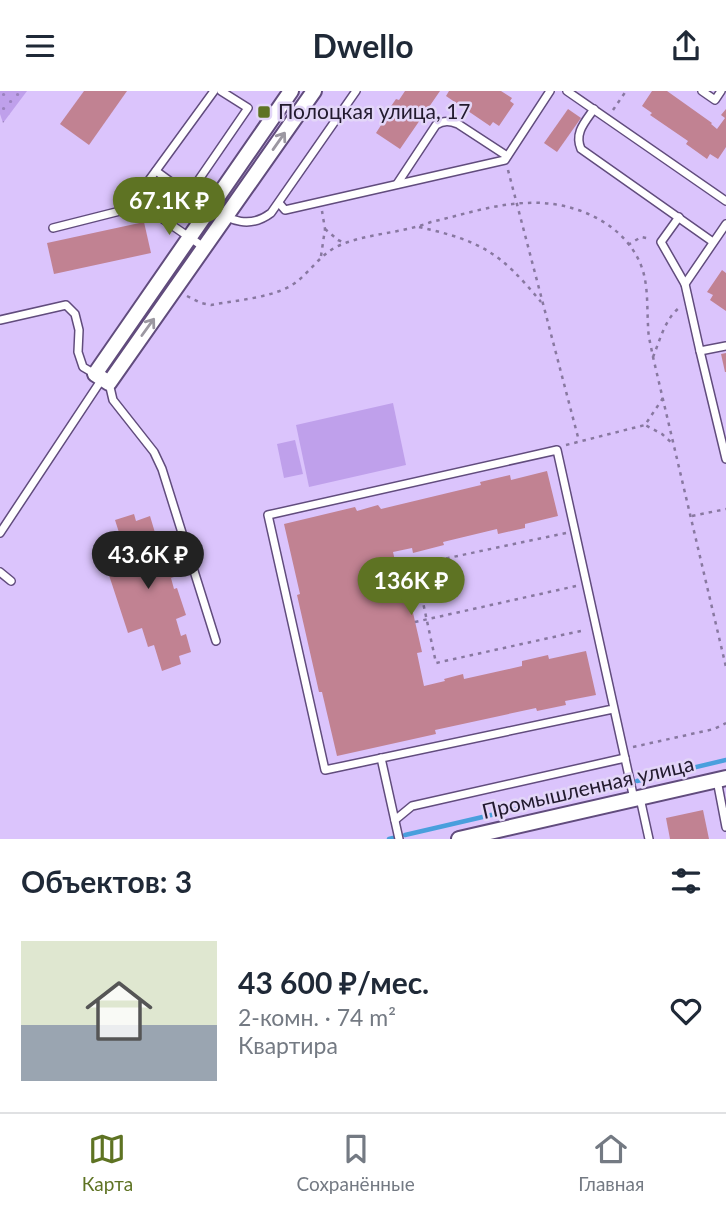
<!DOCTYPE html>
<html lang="ru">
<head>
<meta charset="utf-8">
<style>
	body { margin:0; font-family:Lato,sans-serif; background:#f2f2f3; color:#1f2937; height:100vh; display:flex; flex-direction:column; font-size:26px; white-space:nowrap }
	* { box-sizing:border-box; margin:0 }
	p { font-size:23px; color:#747a83 }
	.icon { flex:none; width:38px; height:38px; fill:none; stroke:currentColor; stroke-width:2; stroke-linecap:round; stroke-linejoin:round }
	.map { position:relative; height:748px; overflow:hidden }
	.details { display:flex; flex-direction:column; background:#fff; flex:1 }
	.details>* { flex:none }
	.price { position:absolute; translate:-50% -60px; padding:0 16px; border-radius:24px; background:#5e7323; color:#fff; font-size:23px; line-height:46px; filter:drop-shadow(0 2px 4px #0008) }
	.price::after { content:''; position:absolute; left:50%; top:42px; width:21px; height:16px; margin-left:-10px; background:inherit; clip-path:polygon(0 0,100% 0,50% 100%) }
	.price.active { background:#222; color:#fff }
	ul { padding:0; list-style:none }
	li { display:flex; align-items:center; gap:21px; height:175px; padding:0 21px }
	li span { display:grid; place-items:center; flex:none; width:196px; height:140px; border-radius:0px; color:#555 }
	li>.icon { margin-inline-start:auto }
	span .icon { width:84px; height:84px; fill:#fffc; stroke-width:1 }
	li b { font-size:30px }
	h2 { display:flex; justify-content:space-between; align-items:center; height:84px; padding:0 21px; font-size:30px }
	header { display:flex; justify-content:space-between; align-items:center; height:91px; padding:0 21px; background:#fff; font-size:32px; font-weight:700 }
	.tab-bar { display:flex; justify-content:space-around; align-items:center; height:98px; border-top:2px solid #e0e1e3; background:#fff; font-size:19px; color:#747a83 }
	.tab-bar a { display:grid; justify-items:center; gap:4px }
	.tab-bar .active { color:#5e7323 }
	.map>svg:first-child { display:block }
	.grass { fill:url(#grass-dots) }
	.pitch { fill:#bfa0eb }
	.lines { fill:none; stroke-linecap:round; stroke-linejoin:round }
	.stream { stroke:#499fdd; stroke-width:4.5 }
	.building { fill:#c18292 }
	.service-casing { stroke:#614c7d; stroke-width:10 }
	.minor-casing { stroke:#614c7d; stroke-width:18 }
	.path { stroke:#8878a0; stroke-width:2.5; stroke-dasharray:3.5 5; stroke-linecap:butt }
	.service { stroke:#fff; stroke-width:7 }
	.minor { stroke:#fff; stroke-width:14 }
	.oneway { stroke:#9c98a1 }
	.poi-dot { fill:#5e7323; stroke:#e3d6f8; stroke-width:2.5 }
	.labels { text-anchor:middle; stroke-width:5; stroke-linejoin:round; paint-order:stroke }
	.poi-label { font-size:21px; fill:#221a2e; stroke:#e3d6f8; text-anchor:start }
	.street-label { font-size:21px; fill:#221a2e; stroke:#e3d6f8 }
</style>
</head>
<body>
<header><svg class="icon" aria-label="menu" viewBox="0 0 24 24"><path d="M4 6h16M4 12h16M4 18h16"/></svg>Dwello<svg class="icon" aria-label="share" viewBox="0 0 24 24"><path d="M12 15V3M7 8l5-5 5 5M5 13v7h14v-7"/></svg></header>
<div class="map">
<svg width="726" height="748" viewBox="0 0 726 748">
	<defs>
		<pattern id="grass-dots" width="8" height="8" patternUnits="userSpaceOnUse" patternTransform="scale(1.75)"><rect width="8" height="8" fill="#bfa0eb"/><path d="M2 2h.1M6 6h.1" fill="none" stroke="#9b82bf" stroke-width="1.8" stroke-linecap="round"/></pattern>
	</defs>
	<rect width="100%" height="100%" fill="#dbc4fc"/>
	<polygon class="grass" points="0,0 27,0 3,32 0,23"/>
	<g class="pitch">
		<polygon points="393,312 406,374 309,396 296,334"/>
		<polygon points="295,349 303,383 284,387 277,353"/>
	</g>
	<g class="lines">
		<g class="stream">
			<polyline points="637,690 726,669"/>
			<polyline points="405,744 620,694"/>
			<polyline points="389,748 393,747"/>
		</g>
	</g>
	<g class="building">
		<polygon points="84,0 127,0 89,54 60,33"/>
		<polygon points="405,0 440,0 400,58 376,42 383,31 381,30 396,8 399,9"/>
		<polygon points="449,0 501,0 512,7 510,10 514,13 499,35 493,31 490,35 446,5"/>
		<polygon points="652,0 667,0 712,32 711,33 717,38 725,27 721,24 726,18 726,56 718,68 710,63 707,68 686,53 688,50 650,24 652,22 642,15"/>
		<polygon points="568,18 581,27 557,61 544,52"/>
		<polygon points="144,131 151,162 54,183 47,152"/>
		<polygon points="722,179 726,182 726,220 710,209 713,204 707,201"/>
		<polygon points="726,262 726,281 725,281 721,263"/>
		<polygon points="547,380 558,425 525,433 525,437 498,443 497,438 443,451 444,454 413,462 412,457 393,461 402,501 408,500 422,561 417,562 424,595 445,590 444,588 463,583 464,588 522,575 522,570 548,564 549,568 586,560 596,604 565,610 566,614 537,620 536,617 435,639 436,643 337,665 322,601 319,601 297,504 300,503 284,433 355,416 357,420 378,414 381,418 481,394 480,391 510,384 511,389"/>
		<polygon points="134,423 136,430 150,425 156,445 151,446 156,462 165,459 174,486 171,487 174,498 177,497 186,524 176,528 181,545 186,543 191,561 179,565 181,573 162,580 154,554 148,556 142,537 128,542 106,475 121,470 117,456 123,454 115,429"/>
		<polygon points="703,719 709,748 670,748 666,727"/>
	</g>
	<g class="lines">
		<g class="service-casing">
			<g id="service">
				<polyline points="567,0 726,110"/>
				<polyline points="702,0 715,9 721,0"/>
				<path d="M594,18C585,31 574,42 581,58L713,151"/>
				<polyline points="156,80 189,104"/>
				<path d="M397,93L436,34C444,29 450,30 458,33L507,65"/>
				<polyline points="279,112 285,119 505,69 550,0"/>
				<path d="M210,117C231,130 250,138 271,122L356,0"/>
				<polyline points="128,118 214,0"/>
				<polyline points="679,126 661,151 685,193"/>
				<polyline points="169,132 248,17 221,0"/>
				<polyline points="726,133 685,193 700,260 726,255"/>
				<polyline points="53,137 128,118 154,122 205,157"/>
				<polyline points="0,229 66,214 75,223 79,239 78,261 83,276 95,283"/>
				<polyline points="700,260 726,368"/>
				<polyline points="109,292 113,309 154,361 162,378 216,550"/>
				<polyline points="0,442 102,288"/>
				<polyline points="0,481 11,490"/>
				<polyline points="613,618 325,679 268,424 557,359 634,708"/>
				<polyline points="381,667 399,748"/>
				<polyline points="717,689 726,736"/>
				<polyline points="640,707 649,748"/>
				<polyline points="395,729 412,715 625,667"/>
			</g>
		</g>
		<g class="minor-casing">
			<g id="minor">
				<polyline points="291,0 95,283 109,292 314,0"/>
				<polyline points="459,748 726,687"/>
			</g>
		</g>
		<g class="path">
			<polyline points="613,19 626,0"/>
			<polyline points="508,79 579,350"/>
			<path d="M419,136C481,150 500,161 541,211"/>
			<polyline points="325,138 338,149 345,152"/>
			<polyline points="628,154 641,146 651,148"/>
			<polyline points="321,165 325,138 322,120"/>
			<path d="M187,205L201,212L211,214C236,209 274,207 295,192C310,181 319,165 336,156C365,142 400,143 431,131C462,124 494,113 526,112C573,109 628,132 643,180C648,197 647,216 648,234C648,245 651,255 653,266L726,576"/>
			<path d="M653,266C660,249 665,228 679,217"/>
			<polyline points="663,307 645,334 662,343 673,353"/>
			<polyline points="566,354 645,334"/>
			<polyline points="692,425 726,418"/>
			<polyline points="566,442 415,474 436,572 585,539"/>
			<polyline points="415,531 576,495"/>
			<polyline points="633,656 714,638 726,632"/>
		</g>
		<use href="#service" class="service"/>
		<use href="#minor" class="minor"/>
	</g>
	<defs><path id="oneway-shaft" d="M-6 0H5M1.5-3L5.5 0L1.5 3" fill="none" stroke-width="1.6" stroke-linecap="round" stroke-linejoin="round" transform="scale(1.75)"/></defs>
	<g class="oneway">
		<use href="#oneway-shaft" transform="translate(279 50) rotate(-55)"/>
		<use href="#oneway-shaft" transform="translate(148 236) rotate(-54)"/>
	</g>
	<rect class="poi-dot" x="257" y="14" width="14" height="14" rx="3.5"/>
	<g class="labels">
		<g class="poi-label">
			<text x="278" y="28">Полоцкая улица, 17</text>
		</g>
		<g class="street-label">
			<text transform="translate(588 697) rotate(-13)" y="7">Промышленная улица</text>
		</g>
	</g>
</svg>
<b class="price" style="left:169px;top:146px">67.1K ₽</b>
<b class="price active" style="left:148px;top:500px">43.6K ₽</b>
<b class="price" style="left:411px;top:526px">136K ₽</b>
</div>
<section class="details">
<h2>Объектов: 3<svg class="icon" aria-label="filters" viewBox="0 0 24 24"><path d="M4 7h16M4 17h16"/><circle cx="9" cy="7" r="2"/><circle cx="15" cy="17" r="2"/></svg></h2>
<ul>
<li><span style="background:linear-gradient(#dfe7d0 60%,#9aa5b1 0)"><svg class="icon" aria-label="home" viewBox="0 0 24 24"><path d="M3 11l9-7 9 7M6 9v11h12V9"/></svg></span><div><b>43 600 ₽/мес.</b><p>2-комн. · 74 m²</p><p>Квартира</p></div><svg class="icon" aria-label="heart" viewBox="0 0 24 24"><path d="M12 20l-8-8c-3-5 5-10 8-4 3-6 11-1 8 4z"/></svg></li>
</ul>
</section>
<nav class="tab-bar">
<a class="active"><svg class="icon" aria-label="map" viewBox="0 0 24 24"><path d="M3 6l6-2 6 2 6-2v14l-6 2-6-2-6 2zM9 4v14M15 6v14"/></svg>Карта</a>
<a><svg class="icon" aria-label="saved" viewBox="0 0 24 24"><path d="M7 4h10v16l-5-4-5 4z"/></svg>Сохранённые</a>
<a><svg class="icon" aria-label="home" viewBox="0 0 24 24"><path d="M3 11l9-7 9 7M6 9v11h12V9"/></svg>Главная</a>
</nav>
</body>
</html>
